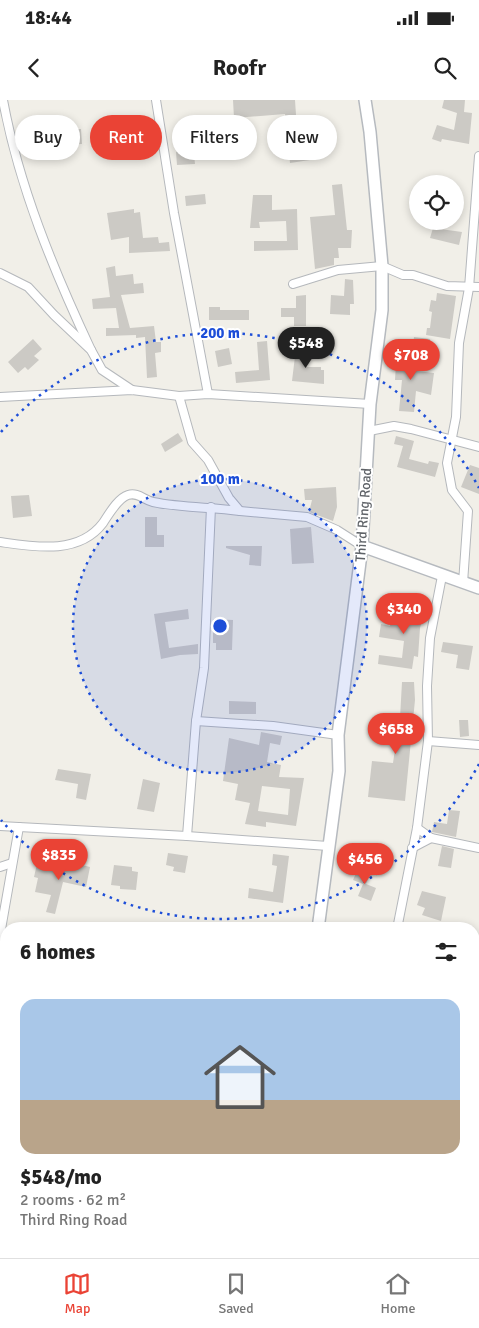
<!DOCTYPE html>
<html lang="en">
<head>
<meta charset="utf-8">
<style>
	body { margin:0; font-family:Signika,sans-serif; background:#f2f2f2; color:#222; height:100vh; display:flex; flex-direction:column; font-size:19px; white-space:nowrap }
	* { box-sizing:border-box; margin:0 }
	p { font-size:16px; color:#767676 }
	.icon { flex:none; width:28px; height:28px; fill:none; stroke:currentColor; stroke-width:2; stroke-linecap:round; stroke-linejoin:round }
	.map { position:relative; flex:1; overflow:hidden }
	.panel { position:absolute; left:0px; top:822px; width:480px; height:336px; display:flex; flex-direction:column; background:#fff; border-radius:20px 20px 0 0; box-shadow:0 2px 8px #0003 }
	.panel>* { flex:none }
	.top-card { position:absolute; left:15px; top:15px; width:450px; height:45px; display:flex; gap:10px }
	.tools { position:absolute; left:409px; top:75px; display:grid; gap:10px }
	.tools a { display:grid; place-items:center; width:55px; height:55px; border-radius:50%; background:#fff; box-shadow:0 2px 8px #0003; font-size:25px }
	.price { position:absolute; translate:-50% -42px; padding:0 11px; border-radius:18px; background:#ea4335; color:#fff; font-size:16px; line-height:32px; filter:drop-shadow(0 1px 2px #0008) }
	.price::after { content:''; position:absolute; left:50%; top:30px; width:15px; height:11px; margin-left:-8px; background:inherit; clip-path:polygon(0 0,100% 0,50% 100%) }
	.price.active { background:#222; color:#fff }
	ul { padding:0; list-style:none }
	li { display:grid; align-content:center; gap:10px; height:265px; padding:0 20px }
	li+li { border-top:1px solid #e0e0e0 }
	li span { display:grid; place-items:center; height:155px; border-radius:15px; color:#555 }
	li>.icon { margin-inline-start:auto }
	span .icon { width:90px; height:90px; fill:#fffc; stroke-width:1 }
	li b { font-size:21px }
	h2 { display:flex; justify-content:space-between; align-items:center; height:60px; padding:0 20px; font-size:21px }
	.tag { padding:0 18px; border-radius:22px; background:#fff; box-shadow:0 2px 8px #0003; font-size:18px; line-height:45px }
	.tag.active { background:#ea4335; color:#fff }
	.status { display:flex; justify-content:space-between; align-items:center; height:35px; padding:0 25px; background:#fff; direction:ltr }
	.status svg { height:14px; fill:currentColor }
	header { display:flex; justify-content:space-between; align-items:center; height:65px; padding:0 20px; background:#fff; font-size:22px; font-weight:700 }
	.dock { display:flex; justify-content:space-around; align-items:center; height:70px; border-top:1px solid #e0e0e0; background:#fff; font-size:14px; color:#767676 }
	.dock a { display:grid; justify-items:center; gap:2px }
	.dock .active { color:#ea4335 }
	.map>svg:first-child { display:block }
	.building { fill:#cccac5; fill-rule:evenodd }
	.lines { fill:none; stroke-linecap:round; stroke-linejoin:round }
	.street-casing { stroke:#b5b8bc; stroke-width:10 }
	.secondary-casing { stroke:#b6babf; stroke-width:14 }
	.street { stroke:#fff; stroke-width:8 }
	.secondary { stroke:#fff; stroke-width:11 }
	.ring { fill:none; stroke:#1d4ed8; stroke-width:2.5; stroke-dasharray:2.5 5 }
	.labels { text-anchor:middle; stroke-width:4; stroke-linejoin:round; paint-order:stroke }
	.street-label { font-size:14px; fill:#5f6368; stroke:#fff }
	.centre { fill:#1d4ed8; stroke:#fff; stroke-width:2.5 }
	.ring-label { font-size:15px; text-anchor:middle; font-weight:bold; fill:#1d4ed8; stroke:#fff; stroke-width:4; stroke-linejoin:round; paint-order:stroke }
</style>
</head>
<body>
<div class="status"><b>18:44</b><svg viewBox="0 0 49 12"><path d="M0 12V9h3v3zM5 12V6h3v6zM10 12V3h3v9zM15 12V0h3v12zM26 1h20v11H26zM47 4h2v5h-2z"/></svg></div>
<header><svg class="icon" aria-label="back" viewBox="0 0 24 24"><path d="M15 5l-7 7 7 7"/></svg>Roofr<svg class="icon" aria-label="search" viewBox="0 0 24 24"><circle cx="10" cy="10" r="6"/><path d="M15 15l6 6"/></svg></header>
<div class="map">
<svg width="479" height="1158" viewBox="0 0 479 1158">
	<rect width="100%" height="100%" fill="#f1efe8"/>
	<g class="building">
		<polygon points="233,0 295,0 296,15 302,15 302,20 306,19 308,44 312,43 313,53 310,53 310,60 290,63 285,14 234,18"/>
		<polygon points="444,0 465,0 464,12 472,13 469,44 442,39 441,42 432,39 437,25 454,30 457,13 442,8"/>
		<polygon points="73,29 81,29 82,44 52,45 51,35 73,34"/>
		<polygon points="185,51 185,54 194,54 195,64 177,65 176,52"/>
		<polygon points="342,84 347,130 352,130 351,148 338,148 339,158 334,158 334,165 315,169 310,117 335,115 332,85"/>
		<polygon points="205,94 206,104 186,106 185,96"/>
		<polygon points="253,95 272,95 272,110 297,109 298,150 254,151 254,141 287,141 286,121 259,122 260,128 250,128"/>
		<polygon points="134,109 134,113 140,112 143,138 158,137 159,143 169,142 170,151 129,153 129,137 111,140 107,113"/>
		<polygon points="433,128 462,132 459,145 430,138"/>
		<polygon points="115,166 116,176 133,174 134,184 143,183 144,193 121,195 130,228 154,226 156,242 161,242 161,252 155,253 157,277 147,278 145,237 136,238 136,235 106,236 106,228 119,228 116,208 93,209 92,199 110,197 106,168"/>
		<polygon points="345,179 353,180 354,204 350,204 350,215 330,214 331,195 344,196"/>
		<polygon points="437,193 456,196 450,239 426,235 427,228 430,228 432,212 429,211 431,200 436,201"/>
		<polygon points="306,195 306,226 294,226 294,217 281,217 281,208 296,208 296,196"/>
		<polygon points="209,207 220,207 220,210 249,210 249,220 209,220"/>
		<polygon points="414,237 430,239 429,249 413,247"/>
		<polygon points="33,239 42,249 34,256 39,260 28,270 25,267 18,273 8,262"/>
		<polygon points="267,241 270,280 236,283 235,272 259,270 257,242"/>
		<polygon points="397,246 410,247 408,270 434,273 431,295 416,291 414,312 399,311 402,280 395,280"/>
		<polygon points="229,248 232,264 218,267 215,251"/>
		<polygon points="296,248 307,248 307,267 321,267 321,270 324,270 324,284 292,281"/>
		<polygon points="178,333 183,341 165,352 161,344"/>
		<polygon points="396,336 414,341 409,359 428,364 429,361 439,363 435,377 397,367 403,346 394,344"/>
		<polygon points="470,365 479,368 479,394 461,387"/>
		<polygon points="336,387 337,407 333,421 309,412 312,400 305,400 304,389"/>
		<polygon points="29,395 32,416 13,418 11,396"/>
		<polygon points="145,417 157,417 157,435 164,435 164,447 145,447"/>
		<polygon points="311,427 314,463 292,464 290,429"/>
		<polygon points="226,446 262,446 261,466 249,465 250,455 226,448"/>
		<polygon points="418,496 425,497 424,500 427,501 420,528 418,557 414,556 412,569 378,564 379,555 402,558 404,541 379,537 381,524 390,526 393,511 415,514"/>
		<polygon points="188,509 189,519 165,522 169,548 198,544 198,554 180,555 161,559 154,514"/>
		<polygon points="213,519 233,520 232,550 216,550 216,543 213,543"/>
		<polygon points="443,542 473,546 469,570 456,568 458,555 441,552"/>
		<polygon points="402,582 414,582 415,600 405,701 368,697 372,661 393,663 398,628 396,627 397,618 400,618"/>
		<polygon points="229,601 256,602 256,614 229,614"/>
		<polygon points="459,620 468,620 469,636 460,637"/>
		<path d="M261,632L282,636L280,645L270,643L267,662L281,665L279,677L304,678L296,726L266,722V727L245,724L250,703L235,700L238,684L223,681L229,638L259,645ZM262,686L290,689L288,715L258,711Z"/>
		<polygon points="58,669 91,674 86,700 76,698 78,684 55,680"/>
		<polygon points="143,679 160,683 154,712 137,709"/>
		<polygon points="449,710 460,711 456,737 432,732 434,722 447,724"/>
		<polygon points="442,746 454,749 451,768 438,766"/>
		<polygon points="168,753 188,756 185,773 173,771 174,767 166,765"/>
		<polygon points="273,754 289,756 283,803 248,798 249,788 273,792 277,766 272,765"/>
		<polygon points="70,762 90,767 86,787 63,782 55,814 46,812 51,795 35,792 38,778 34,777 37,764 68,771"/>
		<polygon points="114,765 132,767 132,771 138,772 136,790 120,789 120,786 111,785"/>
		<polygon points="358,769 370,774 366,784 376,788 371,801 358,796 363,784 353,780"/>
		<polygon points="422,791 446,797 441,821 422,815 425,808 417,805"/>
	</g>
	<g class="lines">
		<g class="street-casing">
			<g id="street">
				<path d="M3,0C19,87 54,171 91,250"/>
				<polyline points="156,0 174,113 208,294"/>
				<polyline points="0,173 28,187 54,215 91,250 102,270 132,290"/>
				<polyline points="293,184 338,170 382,166 403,175 413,175 447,186 479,187"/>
				<polyline points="179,296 192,342 208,360 229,398 240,411 307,417 337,430 362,446"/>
				<polyline points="0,297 132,290 179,296 208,294 370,304"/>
				<polyline points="369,331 394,326 411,329 479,347"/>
				<path d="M0,442C35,447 79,455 103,423C109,414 118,398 128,395C138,392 144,400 153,402C182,408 211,407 240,411"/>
				<polyline points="463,483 468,411 452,390 447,363 456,317 459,243 469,188 479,56"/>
				<polyline points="196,621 273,626 338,635"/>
				<polyline points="428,641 479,645"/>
				<polyline points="0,726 187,736 328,746"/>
				<polyline points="417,728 431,738 479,748"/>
				<polyline points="187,736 196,621 204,568 211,407"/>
				<polyline points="412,748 431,738"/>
				<polyline points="0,767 12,763"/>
				<polyline points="397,829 417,728 428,641 427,586 430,538 442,476"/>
				<polyline points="0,835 19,727"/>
				<polyline points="0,842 6,842"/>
				<polyline points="474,897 479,878"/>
				<polyline points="474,1040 479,1041"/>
				<polyline points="286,1152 339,1158"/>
				<polyline points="128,1157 147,1158"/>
				<polyline points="178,1158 196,1152"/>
				<polyline points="437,1158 438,1152"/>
			</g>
		</g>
		<g class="secondary-casing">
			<g id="secondary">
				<polyline points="362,446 479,488"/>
				<polyline points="318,829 339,671 338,635 362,446 370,304 382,210 382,166 370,32 365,0"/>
				<polyline points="277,1158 277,1152"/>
			</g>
		</g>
		<use href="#street" class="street"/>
		<use href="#secondary" class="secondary"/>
	</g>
	<circle cx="220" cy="526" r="147" fill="#1d4ed8" fill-opacity=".12"/>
	<g class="ring">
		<circle cx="220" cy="526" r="147"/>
		<path d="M479 664A293 293 0 0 1 1 720M1 332A293 293 0 0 1 479 388"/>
	</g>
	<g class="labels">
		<g class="street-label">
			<text transform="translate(363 415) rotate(-86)" y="5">Third Ring Road</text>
		</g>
	</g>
	<circle cx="220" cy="526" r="8" class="centre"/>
	<g class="ring-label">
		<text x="220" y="238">200 m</text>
		<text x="220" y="384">100 m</text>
	</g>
</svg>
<div class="tools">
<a><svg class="icon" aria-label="locate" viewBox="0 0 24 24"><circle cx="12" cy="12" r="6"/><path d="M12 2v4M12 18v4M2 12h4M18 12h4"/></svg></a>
</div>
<b class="price active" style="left:306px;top:269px">$548</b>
<b class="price" style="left:411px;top:281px">$708</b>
<b class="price" style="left:404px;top:535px">$340</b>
<b class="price" style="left:396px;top:655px">$658</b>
<b class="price" style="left:59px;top:781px">$835</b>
<b class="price" style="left:365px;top:785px">$456</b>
<div class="top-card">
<a class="tag">Buy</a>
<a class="tag active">Rent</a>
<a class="tag">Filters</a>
<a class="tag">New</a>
</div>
<section class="panel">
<h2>6 homes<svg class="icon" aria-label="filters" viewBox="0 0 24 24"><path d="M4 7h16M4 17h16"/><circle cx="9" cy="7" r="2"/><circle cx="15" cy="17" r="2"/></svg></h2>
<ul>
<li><span style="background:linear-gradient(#a9c7e8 65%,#b9a48a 0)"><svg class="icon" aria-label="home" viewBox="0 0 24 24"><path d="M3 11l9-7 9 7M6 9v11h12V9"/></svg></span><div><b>$548/mo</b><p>2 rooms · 62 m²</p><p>Third Ring Road</p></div></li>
</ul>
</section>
</div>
<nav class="dock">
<a class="active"><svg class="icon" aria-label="map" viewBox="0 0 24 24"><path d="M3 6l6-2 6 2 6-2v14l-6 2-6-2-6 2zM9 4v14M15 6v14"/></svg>Map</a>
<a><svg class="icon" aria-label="saved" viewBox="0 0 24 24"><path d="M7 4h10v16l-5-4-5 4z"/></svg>Saved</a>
<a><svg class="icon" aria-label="home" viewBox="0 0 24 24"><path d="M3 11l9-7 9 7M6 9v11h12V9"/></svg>Home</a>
</nav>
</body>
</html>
